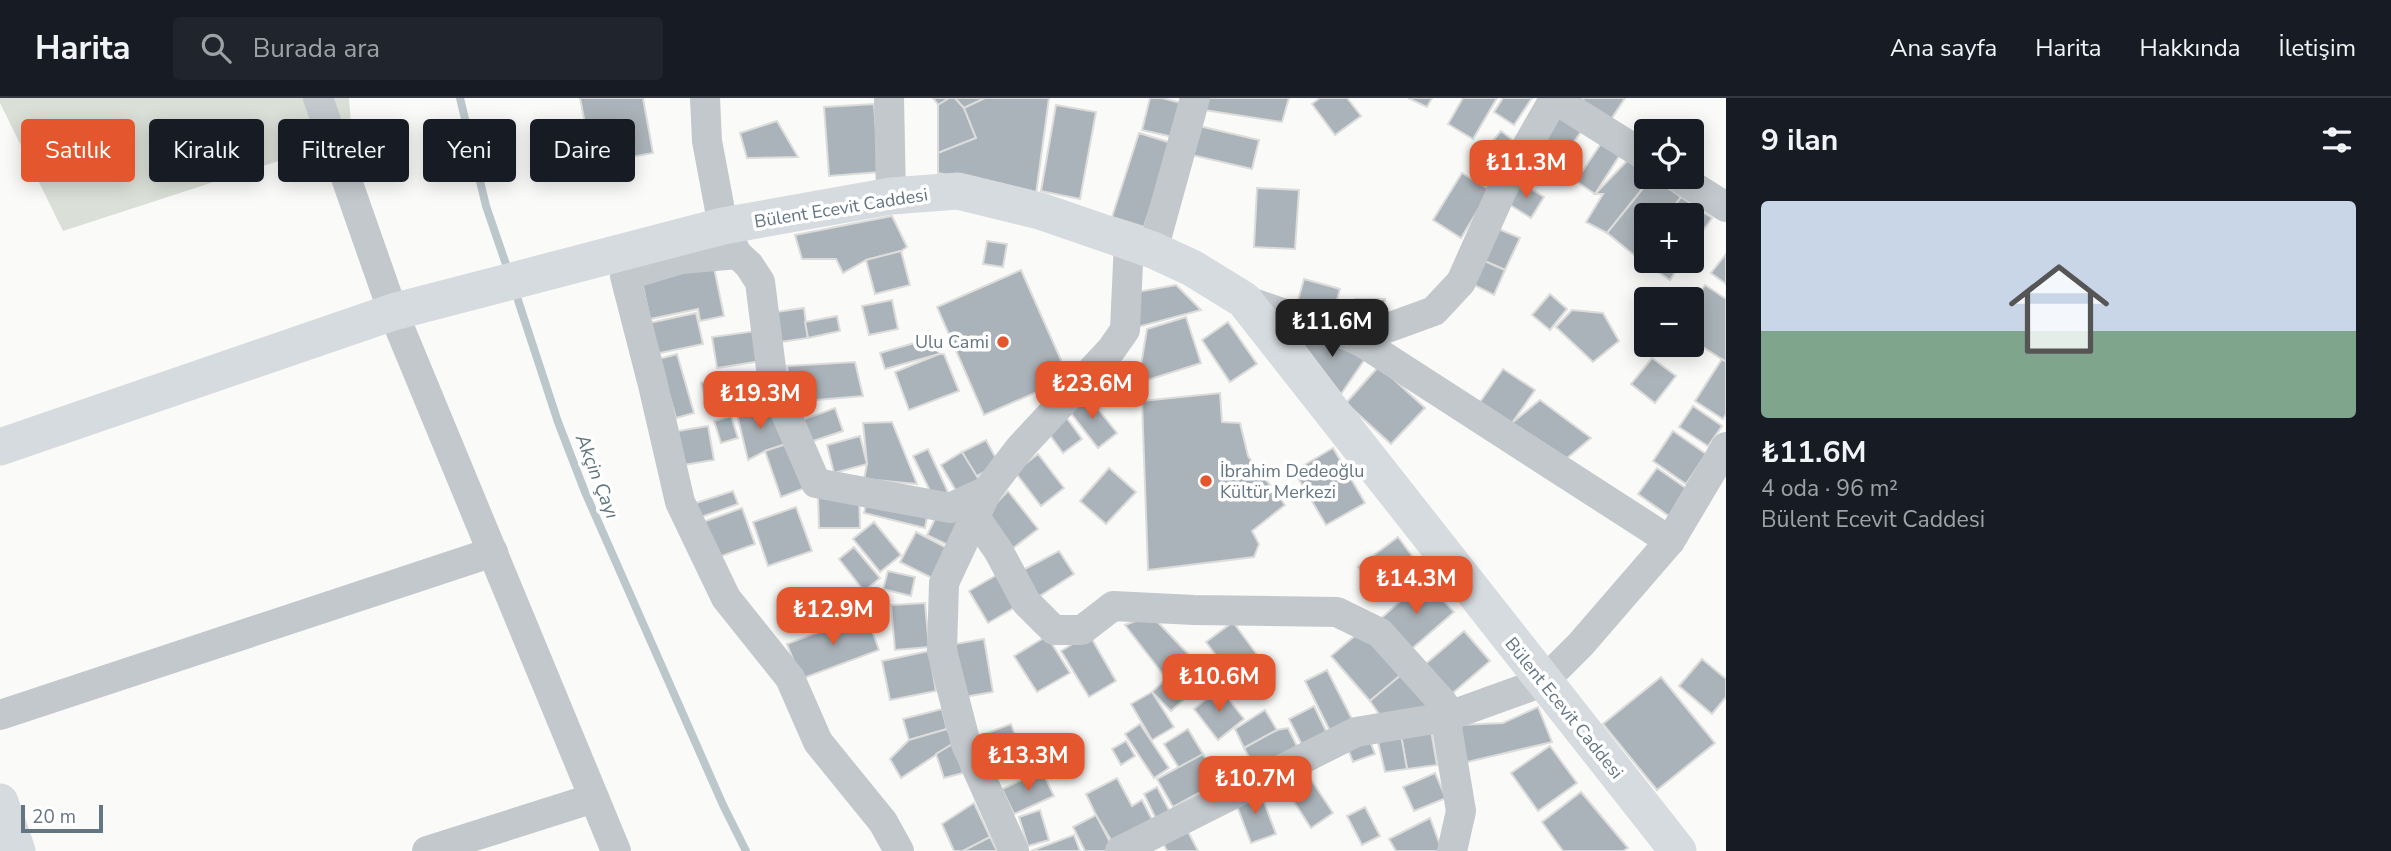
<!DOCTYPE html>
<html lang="tr">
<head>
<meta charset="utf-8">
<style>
	body { margin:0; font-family:"Nunito Sans",sans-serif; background:#20242c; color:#f1f3f6; height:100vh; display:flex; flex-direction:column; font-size:26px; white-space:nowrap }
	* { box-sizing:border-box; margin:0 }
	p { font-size:23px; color:#9ea1a6 }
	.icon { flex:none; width:38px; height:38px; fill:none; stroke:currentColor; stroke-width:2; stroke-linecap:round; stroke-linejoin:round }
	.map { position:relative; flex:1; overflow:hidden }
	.details { display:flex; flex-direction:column; background:#171b24; width:665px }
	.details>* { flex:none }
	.banner { position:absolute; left:21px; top:21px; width:665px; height:63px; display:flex; gap:14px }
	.buttons { position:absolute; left:1634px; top:21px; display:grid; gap:14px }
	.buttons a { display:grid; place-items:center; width:70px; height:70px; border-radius:7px; background:#171b24; box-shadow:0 4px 18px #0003; font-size:35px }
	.scale { position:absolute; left:21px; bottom:18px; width:82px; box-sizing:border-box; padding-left:7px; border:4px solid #657683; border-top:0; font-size:19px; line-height:24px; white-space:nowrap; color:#657683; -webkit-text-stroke:5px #fff; paint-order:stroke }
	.price { position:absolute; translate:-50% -60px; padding:0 16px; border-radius:14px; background:#e4572e; color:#fff; font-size:23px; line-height:46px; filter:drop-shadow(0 2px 4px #0008) }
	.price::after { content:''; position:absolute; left:50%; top:42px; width:21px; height:16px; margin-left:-10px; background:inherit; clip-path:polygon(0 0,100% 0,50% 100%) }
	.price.active { background:#222; color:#fff }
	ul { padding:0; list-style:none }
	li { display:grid; align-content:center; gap:14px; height:371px; padding:0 35px }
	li+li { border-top:2px solid #363941 }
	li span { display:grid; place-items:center; height:217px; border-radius:7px; color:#555 }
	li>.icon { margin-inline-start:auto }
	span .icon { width:126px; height:126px; fill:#fffc; stroke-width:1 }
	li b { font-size:30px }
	h2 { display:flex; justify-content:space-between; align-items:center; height:84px; padding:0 35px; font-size:30px }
	.tag { padding:0 24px; border-radius:7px; background:#171b24; box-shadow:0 4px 18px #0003; font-size:24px; line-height:63px }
	.tag.active { background:#e4572e; color:#fff }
	header { display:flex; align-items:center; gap:42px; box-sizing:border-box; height:98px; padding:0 35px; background:#171b24; border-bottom:2px solid #363941 }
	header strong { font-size:33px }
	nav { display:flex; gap:38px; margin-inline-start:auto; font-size:24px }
	.search { width:490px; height:63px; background:#20242c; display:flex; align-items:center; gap:18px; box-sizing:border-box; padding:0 24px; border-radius:7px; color:#9ea1a6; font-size:26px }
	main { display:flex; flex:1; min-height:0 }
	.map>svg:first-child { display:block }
	.green { fill:#dadfd7 }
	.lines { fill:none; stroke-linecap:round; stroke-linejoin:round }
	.stream { stroke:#bbc7cb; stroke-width:8 }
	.building { fill:#aab3b9; stroke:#dcdcda; stroke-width:2 }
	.minor { stroke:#c3c8cc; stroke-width:30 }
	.major { stroke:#d6dbdf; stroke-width:37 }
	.poi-dot { fill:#e4572e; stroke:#fff; stroke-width:2.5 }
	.labels { text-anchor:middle; stroke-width:7; stroke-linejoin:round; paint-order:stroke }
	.street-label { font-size:18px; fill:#657683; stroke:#fff }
	.poi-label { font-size:18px; fill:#657683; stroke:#fff; text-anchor:end }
	.water-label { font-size:19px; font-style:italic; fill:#60757c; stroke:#fff }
</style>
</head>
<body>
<header>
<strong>Harita</strong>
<div class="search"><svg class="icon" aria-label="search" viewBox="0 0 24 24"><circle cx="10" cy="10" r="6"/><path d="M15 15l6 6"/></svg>Burada ara</div>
<nav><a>Ana sayfa</a><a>Harita</a><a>Hakkında</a><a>İletişim</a></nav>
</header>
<main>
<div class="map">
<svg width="1726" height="753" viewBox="0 0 1726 753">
	<rect width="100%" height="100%" fill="#fafaf8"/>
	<polygon class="green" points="0,0 349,0 352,39 63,133 0,5"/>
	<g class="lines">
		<g class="stream">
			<polyline points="460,0 486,108 509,175"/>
			<polyline points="514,190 558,324 585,394 723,707 746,753"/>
		</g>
	</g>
	<g class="building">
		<polygon points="580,0 643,0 653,55 593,66"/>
		<polygon points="933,0 950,0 940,9"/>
		<polygon points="949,0 955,0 964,10 976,40 938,55 938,7"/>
		<polygon points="955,0 985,0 964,10"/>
		<polygon points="985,0 1049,0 1036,96 938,75 938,55 976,40 964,10"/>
		<polygon points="1150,0 1162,0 1181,5 1173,39 1142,32"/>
		<polygon points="1207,0 1289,0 1282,24 1204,12"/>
		<polygon points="1320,0 1347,0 1361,18 1335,37 1312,6"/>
		<polygon points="1408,0 1432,0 1427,9"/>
		<polygon points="1463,0 1497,0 1473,41 1448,26"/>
		<polygon points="1503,0 1532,0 1514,27 1494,14"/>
		<polygon points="1584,0 1625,0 1610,23 1582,4"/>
		<polygon points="874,6 879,74 829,78 824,9"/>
		<polygon points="1056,7 1096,14 1080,101 1041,93"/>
		<polygon points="1554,18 1585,28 1557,68 1532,54"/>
		<polygon points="777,23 798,59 747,60 740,35"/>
		<polygon points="1199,28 1259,42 1252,71 1192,57"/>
		<polygon points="1501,33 1520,48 1500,73 1480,58"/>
		<polygon points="1139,35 1171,45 1144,129 1112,119"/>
		<polygon points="1604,41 1623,52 1595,96 1576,83"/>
		<polygon points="1631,59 1647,74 1647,79 1652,79 1607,135 1586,124 1603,96 1595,96"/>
		<polygon points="1462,75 1490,92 1461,140 1433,122"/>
		<polygon points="1652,79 1681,99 1668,117 1647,117 1647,150 1639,161 1607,135"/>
		<polygon points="1520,84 1544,99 1531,120 1507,105"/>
		<polygon points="1257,90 1299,92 1295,151 1254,149"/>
		<polygon points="1681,99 1712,120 1692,148 1692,117 1668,117"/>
		<polygon points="892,118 907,149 901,153 866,162 843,175 836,161 802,161 795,137"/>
		<polygon points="1494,129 1520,140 1505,172 1480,161"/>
		<polygon points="987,143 1007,146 1003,169 983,166"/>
		<polygon points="1647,150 1647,163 1682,163 1670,182 1639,161"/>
		<polygon points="901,153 910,187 875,196 866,162"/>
		<polygon points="1726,156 1726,186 1711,175"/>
		<polygon points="1480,161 1505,172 1494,197 1470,185"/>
		<polygon points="713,165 724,218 700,223 698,211 650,221 641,180"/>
		<polygon points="1021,172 1069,280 984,317 937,209"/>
		<polygon points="1304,181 1340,191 1332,220 1296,209"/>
		<polygon points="1176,187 1201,212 1134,230 1137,194"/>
		<polygon points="1705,187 1726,201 1726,264 1692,242 1692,205"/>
		<polygon points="1550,196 1567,211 1550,232 1532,217"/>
		<polygon points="1355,201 1385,201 1384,222 1354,222"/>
		<polygon points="892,202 898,231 869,237 862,208"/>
		<polygon points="804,210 808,240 780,244 776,214"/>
		<polygon points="1572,212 1603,215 1619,243 1593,264 1556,229"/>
		<polygon points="696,215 703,246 655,256 649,225"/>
		<polygon points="837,218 840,233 808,240 805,224"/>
		<polygon points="1186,219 1201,265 1138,285 1147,231"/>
		<polygon points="1228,224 1257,266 1230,284 1202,242"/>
		<polygon points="1305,232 1365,261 1341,296 1297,238"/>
		<polygon points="756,233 761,263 717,270 712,239"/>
		<polygon points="935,239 939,256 885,271 880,255"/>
		<polygon points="677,256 694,315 676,320 659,261"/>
		<polygon points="939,256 944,256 959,293 909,312 895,274"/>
		<polygon points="1652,260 1676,278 1655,305 1631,286"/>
		<polygon points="1722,261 1726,264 1726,316 1723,321 1695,303"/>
		<polygon points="855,264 863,298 793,304 787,268"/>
		<polygon points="1379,268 1425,310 1391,346 1346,305"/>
		<polygon points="1503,271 1535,292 1512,325 1480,304"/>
		<polygon points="724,278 730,302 707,308 701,285"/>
		<polygon points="1220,295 1222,324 1240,325 1248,358 1285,407 1252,433 1259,446 1254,459 1148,472 1142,303"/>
		<polygon points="1086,296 1117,335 1098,350 1067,310"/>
		<polygon points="1540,302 1591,340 1566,361 1512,325"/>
		<polygon points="768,308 789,345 765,353 748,362 736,312"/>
		<polygon points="1693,308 1722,328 1708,348 1679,329"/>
		<polygon points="835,310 843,333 810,344 802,322"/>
		<polygon points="731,318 738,340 721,345 714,323"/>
		<polygon points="1066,319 1082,341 1063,355 1047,333"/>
		<polygon points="892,324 917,386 864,381 867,366 863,325"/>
		<polygon points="708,328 714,362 683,367 678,333"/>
		<polygon points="1673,333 1706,356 1686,386 1653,363"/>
		<polygon points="860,338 867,366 834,375 827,347"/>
		<polygon points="986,342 999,366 975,379 962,354"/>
		<polygon points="789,345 805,390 781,399 765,353"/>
		<polygon points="1333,350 1365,405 1326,427 1294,373"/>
		<polygon points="928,351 948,394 934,401 913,358"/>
		<polygon points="962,354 981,385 959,398 941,367"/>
		<polygon points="1038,356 1064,390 1041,408 1015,374"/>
		<polygon points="1109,370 1136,394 1106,426 1080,403"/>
		<polygon points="1657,370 1687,391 1669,418 1638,396"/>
		<polygon points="733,393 738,406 701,419 696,405"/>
		<polygon points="1008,393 1038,431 1008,454 987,415"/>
		<polygon points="859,397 860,430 819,430 818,398"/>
		<polygon points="867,400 928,414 925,430 864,415"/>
		<polygon points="796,409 812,453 768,468 753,424"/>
		<polygon points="742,410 755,446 716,460 703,424"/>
		<polygon points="937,417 961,420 948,447 927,437"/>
		<polygon points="874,424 901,457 880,474 853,441"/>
		<polygon points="916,434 947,450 932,480 900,464"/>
		<polygon points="1398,439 1421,470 1382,500 1358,469"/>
		<polygon points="854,449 880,480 864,493 839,461"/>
		<polygon points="1059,453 1074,476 1035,501 1021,473"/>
		<polygon points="888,473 915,479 911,498 883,491"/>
		<polygon points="1000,475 1019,507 988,525 969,493"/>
		<polygon points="1424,482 1454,514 1407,555 1378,523"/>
		<polygon points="925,505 929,549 895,552 891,507"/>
		<polygon points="866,516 879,552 801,581 787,546"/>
		<polygon points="1151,517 1190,558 1166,580 1125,527"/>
		<polygon points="1233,524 1269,573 1243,593 1206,544"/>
		<polygon points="1363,531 1402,576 1370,603 1331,558"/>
		<polygon points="1464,533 1490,563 1448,599 1422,569"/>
		<polygon points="1089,536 1116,583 1089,599 1061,553"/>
		<polygon points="1047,538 1070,575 1037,594 1014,558"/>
		<polygon points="984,541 993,594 964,599 955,546"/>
		<polygon points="929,553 936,593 890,602 882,563"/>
		<polygon points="1190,558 1209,579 1171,613 1152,594"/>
		<polygon points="1702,561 1726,581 1726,599 1712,616 1679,588"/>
		<polygon points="1327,572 1353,623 1331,635 1305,583"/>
		<polygon points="1402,576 1433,610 1384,623 1370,603"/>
		<polygon points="1661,579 1715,645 1657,692 1603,626"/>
		<polygon points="1220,590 1244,621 1218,642 1194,611"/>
		<polygon points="1152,594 1174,629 1152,642 1131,606"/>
		<polygon points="1314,608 1329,639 1304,651 1289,621"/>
		<polygon points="1538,609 1552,644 1463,665 1458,627 1503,625"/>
		<polygon points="942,611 947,631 909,642 903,621"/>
		<polygon points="1265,612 1277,632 1244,650 1235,631"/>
		<polygon points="1011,626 1025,666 993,678 979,638"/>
		<polygon points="1140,626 1169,670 1154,680 1125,636"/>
		<polygon points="1288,630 1299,652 1258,675 1244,650 1277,632"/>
		<polygon points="947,631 954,645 901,680 890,661 909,642"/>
		<polygon points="1188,631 1203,656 1179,670 1164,646"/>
		<polygon points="1431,633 1437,667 1407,671 1401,637"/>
		<polygon points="1401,637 1407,671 1385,674 1378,644"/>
		<polygon points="1368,638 1375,656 1353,664 1346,646"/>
		<polygon points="1126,643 1135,658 1121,667 1112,651"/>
		<polygon points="954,645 963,675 944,680 936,656"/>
		<polygon points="1550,648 1577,685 1538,713 1511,675"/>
		<polygon points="1203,656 1219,684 1173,709 1157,681"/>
		<polygon points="1302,668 1333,715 1311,730 1280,682"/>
		<polygon points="1042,673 1054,698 1014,716 1002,691"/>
		<polygon points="1435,675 1446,700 1414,713 1403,689"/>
		<polygon points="1117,680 1132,708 1142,702 1154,725 1114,747 1096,717 1086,696"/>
		<polygon points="1157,689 1170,714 1156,721 1144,696"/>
		<polygon points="1259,691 1276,736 1251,745 1234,700"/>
		<polygon points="1581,694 1628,750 1623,753 1563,753 1542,724"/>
		<polygon points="974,705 990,739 963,753 954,753 942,726"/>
		<polygon points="1365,709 1380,738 1362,747 1347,718"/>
		<polygon points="1040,712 1049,742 1028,748 1019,719"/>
		<polygon points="1096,717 1113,750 1107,753 1085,753 1073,729"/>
		<polygon points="1430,720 1440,747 1439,753 1396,753 1389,741"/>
		<polygon points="1185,728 1198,753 1167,753 1161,741"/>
		<polygon points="1074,737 1080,753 1031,753"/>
		<polygon points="990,739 997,753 963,753"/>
	</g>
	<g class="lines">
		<g class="minor">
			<polyline points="318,0 393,214 616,753"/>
			<polyline points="705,0 707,43 723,128 737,156 749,167 760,184 773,286 816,385 950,410 987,393"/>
			<polyline points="889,0 891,98"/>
			<polyline points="1553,0 1647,59"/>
			<polyline points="1678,79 1726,109"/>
			<polyline points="1153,152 1195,0"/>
			<polyline points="737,156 682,161 625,178 653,287 680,404 726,500 790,580 818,644 883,724 899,753"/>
			<polyline points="1244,202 1357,241 1434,213 1461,184 1503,90 1554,1"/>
			<polyline points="1357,241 1670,443"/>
			<polyline points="975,419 998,452 1026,504 1054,532 1082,532 1113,508 1194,512 1337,514 1380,535 1443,605 1461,713 1452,753"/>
			<polyline points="0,617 493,454"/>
			<polyline points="427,753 594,700"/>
			<polyline points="1014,753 966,646 942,553 944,485 987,393 1020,350 1111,252 1125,232 1129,143"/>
			<polyline points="1120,753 1356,634 1446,619 1543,584 1581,546 1670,443 1726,349"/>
		</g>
		<g class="major">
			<polyline points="0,349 393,214 723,128 891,98 958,93 1040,113 1153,152 1192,170 1244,202 1678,753"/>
			<polyline points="0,704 17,753"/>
		</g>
	</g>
	<g class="poi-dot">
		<circle cx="1003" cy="244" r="7"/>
		<circle cx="1206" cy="383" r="7"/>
	</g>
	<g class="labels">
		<g class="street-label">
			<text transform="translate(841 110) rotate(-9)" y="6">Bülent Ecevit Caddesi</text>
			<text transform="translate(1564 610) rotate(51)" y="6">Bülent Ecevit Caddesi</text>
		</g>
		<g class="poi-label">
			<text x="989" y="250">Ulu Cami</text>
			<text x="1220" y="379" text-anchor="start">İbrahim Dedeoğlu<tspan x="1220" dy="21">Kültür Merkezi</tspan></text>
		</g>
		<g class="water-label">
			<text transform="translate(598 378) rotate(69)" y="7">Akçin Çayı</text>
		</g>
	</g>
</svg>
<div class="buttons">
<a><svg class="icon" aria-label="locate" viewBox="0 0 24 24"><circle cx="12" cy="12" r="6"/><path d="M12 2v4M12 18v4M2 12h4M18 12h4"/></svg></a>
<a>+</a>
<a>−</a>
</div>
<div class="scale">20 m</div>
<b class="price" style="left:1526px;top:102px">₺11.3M</b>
<b class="price active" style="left:1332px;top:261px">₺11.6M</b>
<b class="price" style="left:1092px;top:323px">₺23.6M</b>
<b class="price" style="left:760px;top:333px">₺19.3M</b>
<b class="price" style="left:1416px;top:518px">₺14.3M</b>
<b class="price" style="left:833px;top:549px">₺12.9M</b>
<b class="price" style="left:1219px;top:616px">₺10.6M</b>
<b class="price" style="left:1028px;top:695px">₺13.3M</b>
<b class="price" style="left:1255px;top:718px">₺10.7M</b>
<div class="banner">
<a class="tag active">Satılık</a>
<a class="tag">Kiralık</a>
<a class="tag">Filtreler</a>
<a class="tag">Yeni</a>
<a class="tag">Daire</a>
</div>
</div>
<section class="details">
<h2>9 ilan<svg class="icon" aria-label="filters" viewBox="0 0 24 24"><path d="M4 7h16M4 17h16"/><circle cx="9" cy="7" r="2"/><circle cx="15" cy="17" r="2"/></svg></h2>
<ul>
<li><span style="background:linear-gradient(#c9d6e8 60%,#7fa58c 0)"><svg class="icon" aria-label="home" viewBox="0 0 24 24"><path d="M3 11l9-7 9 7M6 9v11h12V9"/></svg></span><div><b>₺11.6M</b><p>4 oda · 96 m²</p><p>Bülent Ecevit Caddesi</p></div></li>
</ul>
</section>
</main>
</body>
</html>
